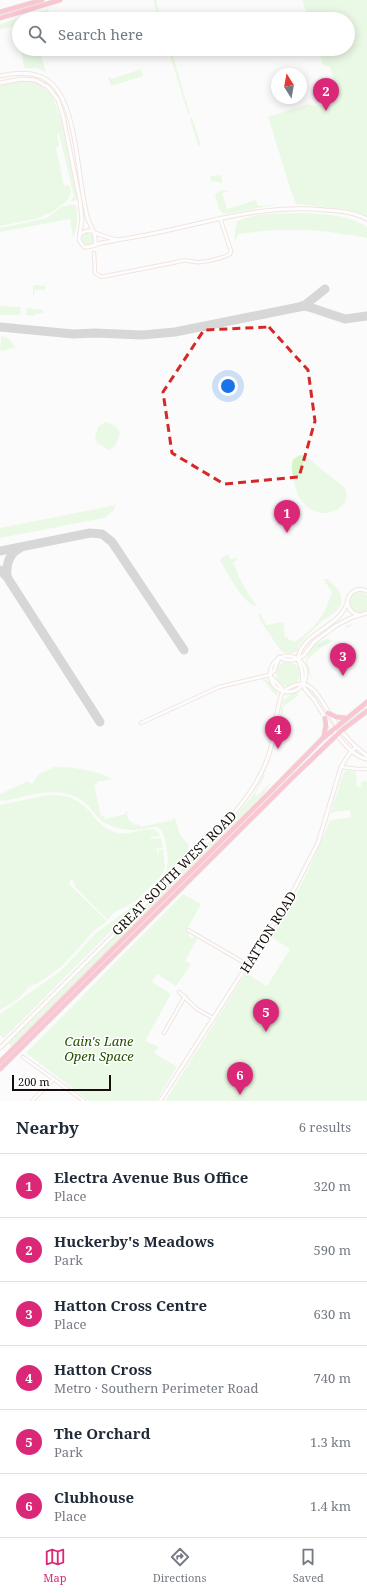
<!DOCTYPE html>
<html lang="en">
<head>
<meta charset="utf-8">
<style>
  body { margin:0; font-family:"Noto Serif",serif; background:#f6f6f7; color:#1f2937 }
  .compass { position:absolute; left:271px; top:68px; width:36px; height:36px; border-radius:50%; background:#fff; box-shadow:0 2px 10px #0003; rotate:349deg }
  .scale { position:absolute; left:12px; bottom:10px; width:99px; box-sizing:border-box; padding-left:4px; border:2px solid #160e0a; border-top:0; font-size:11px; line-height:14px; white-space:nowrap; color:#160e0a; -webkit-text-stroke:3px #fff; paint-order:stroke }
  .you { position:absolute; left:228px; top:386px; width:14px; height:14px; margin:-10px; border:3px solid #fff; border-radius:50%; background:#1a73e8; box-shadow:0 0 0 6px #1a73e833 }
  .badge { display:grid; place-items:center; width:26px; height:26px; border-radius:50%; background:#db2777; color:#fff; font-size:13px; font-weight:700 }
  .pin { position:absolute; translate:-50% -33px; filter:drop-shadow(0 1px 2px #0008) }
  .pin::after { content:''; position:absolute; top:21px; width:14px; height:12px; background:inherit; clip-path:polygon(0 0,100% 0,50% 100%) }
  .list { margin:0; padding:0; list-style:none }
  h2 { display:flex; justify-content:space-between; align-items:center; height:52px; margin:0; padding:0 16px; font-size:17px }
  h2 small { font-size:13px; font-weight:400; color:#747a83 }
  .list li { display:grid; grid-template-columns:26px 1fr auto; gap:12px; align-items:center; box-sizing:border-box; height:64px; padding:0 16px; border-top:1px solid #e0e1e3 }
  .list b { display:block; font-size:15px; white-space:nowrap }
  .list p { margin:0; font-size:13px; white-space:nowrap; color:#747a83 }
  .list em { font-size:13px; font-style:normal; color:#747a83 }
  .icon { flex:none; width:22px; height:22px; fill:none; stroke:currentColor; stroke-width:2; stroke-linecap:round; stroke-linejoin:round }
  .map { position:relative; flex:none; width:367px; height:1101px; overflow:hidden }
  .search { position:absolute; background:#fff; box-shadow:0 2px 10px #0003; left:12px; right:12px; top:12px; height:44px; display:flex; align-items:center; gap:10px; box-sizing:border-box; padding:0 14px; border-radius:22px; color:#747a83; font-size:15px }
  .sheet { height:436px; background:#fff }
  nav { display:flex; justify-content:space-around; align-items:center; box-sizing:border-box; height:56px; border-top:1px solid #e0e1e3; background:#fff; font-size:11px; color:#747a83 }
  nav a { display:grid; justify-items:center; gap:2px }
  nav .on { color:#db2777 }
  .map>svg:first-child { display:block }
</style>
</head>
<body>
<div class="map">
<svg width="367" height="1101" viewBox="0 0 367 1101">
  <rect width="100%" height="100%" fill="#fbfbfb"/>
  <g fill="#d6f6ca">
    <polygon points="153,0 156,0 159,12 167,16 167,19 159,19"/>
    <path d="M302 0H367V217L344 209 296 204 291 191 268 117 308 104C318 109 332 102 340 99L330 67 323 65 318 49H348V19H309Z"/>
    <polygon points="48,9 52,19 19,19 19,37 17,26 0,29 0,24"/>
    <polygon points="21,49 41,49 39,50 46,72 37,68 24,68"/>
    <polygon points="168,49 171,49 190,114 188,114"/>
    <polygon points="141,69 143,76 111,86 108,77 110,77 111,79"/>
    <polygon points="21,81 31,81 39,84 52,95 61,119 78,199 71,202 71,200 74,197 59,134 57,134 59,146 56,148 64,186 69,185 71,192 67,201 51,213 45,214 40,218 0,226 0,85"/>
    <polygon points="192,117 201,145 200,146 198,145 190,119"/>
    <polygon points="221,175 223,183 211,181 210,179 211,176"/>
    <polygon points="224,190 229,191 222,193 227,209 256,200 258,206 279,204 227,214 222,213 219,209 215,195 220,191"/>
    <path d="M70 205H76C78 217 78 226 73 238L70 219 0 232V228L47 218 61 207Z"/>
    <path d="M302 213C327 215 344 213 367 227V238C359 236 351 235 343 234 305 228 276 229 238 234L234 244 235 231 237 221C256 212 282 214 302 213Z"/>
    <circle cx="88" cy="239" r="6"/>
    <polygon points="33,285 45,286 45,290 35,290 34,296 33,296"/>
    <polygon points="0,306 21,307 20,315 0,315"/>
    <polygon points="27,308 43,310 43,313 41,313 40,314 35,314 35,316 26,315"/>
    <path d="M1 336C9 337 12 341 15 348L0 351Z"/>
    <path d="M105 422C112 423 118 427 120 433L115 446 109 450 97 443 95 438 98 427Z"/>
    <path d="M301 455 305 456 344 487C348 493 348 499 343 505 329 519 309 514 299 497 295 490 295 483 293 476 292 471 291 465 293 460 295 457 298 456 301 455Z"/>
    <polygon points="116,505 113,511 104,518 0,538 0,528"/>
    <path d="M229 555 230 559 237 558V560L233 562C239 579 247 593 258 607 242 604 229 574 220 561L222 557Z"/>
    <path d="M323 579H328C331 583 338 588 340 593 347 610 329 615 319 624 312 631 304 638 298 647L299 649C294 655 289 654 282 652L261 622 258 614 260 613 266 625 283 622 285 637H288L289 640 296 641C318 625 323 618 332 592Z"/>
    <path d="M362 592 367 595V610C361 615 355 613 350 607V601L355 593Z"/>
    <path d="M326 639 332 640 333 641 319 649 307 660 312 679C301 662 307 645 326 639Z"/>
    <circle cx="288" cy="674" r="12"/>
    <path d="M262 679C269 679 277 688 278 695H276Z"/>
    <polygon points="298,692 298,696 284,706 280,732 278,730 282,705 284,706 282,702 288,696"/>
    <path d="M54 767C76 767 94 770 113 779L112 781 111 779 97 782V784L94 785 101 816H104L105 819 125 814V812L129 811 127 813 128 820H130L131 822 135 825 139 824 140 827 173 820 172 818H175L180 835 189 845 187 853 165 876C169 865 168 857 166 846 161 816 153 830 133 830 125 830 116 828 109 825 99 822 94 811 87 805 64 783 32 795 5 801L0 800V794L28 781 32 784 39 774Z"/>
    <path d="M347 770 356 772 357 787 361 786V782L367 781V1101H165L246 973 267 986 290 949 271 937C295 900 314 861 330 820L351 817 350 810 333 812 330 815 343 774Z"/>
    <polygon points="264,774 265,776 255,794 257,796 271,782 266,791 12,1048 8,1043 234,818 253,795"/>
    <path d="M48 795C63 794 77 798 87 809 96 817 100 827 112 831 117 833 122 834 127 833 137 833 156 823 160 836L151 837V839L161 838 163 848H158L156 845 157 849 153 850H157L158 854 159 853 158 850 163 849 165 867 161 876 138 899 124 908 120 909 112 914 108 920 75 887 73 880H71L69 884 107 921 95 930 61 967 37 984C29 984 27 990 22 995 17 1001 7 1006 0 1010V805Z"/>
    <polygon points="183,894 201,904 187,929 189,936 192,938 194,936 197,939 185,961 191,964 176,986 157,974 152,982 171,994 145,1041 159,1047 154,1053 177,1067 156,1101 89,1101 26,1053"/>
    <polygon points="137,903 139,903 4,1038 0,1035 0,1014 62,970 96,933"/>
  </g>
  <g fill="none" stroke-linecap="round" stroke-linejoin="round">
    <g stroke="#a8d9f8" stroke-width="1">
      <polyline points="346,627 351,625"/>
      <polyline points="317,646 319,646 328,641"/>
    </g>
    <g stroke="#aeabaa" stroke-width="9">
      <polyline points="301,306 305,305 325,289"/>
      <polyline points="0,327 73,334 95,333 142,335 175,332 304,306 312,308 345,319 367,316"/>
      <polyline points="0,551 90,533 102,534 112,542 184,650"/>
      <polyline points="0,570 7,577 100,722"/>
      <path d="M7 577C6 565 8 554 20 548"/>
    </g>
    <defs>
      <g id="minor">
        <path d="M94 253 95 273 101 277 177 262C185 259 188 261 196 262 203 263 224 258 230 254L231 251 220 218"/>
        <polyline points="141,723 219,687 269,675"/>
        <polyline points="341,767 357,769 367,769"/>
        <polyline points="188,930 248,965"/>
        <polyline points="179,992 197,1009 213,1018"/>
        <polyline points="164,1033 185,996"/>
        <polyline points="23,1057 84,1101"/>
        <polyline points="32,1101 54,1079"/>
      </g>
      <g id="tertiary">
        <path d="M0 76C52 64 65 92 74 137 79 163 81 190 87 216 90 227 97 233 95 245"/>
        <path d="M0 83 21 79 35 80 48 87 58 100 63 116 80 201 82 219 79 240 84 247C91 248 95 244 101 243 107 242 111 242 116 240 186 231 253 202 326 210 340 211 354 212 367 219"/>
        <polyline points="95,233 116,240"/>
        <polyline points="80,234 86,231 93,231"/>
        <path d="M347 603C340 626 307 631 299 654 296 661 301 664 302 671 303 677 301 683 305 689 308 693 312 697 315 701 325 717 346 756 367 759"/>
        <path d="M359 615C339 610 348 583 367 591"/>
        <circle cx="288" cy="674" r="18"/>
        <polyline points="279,657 285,660 292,660 298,659 304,655 314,642 337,625 353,617 367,613"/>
        <polyline points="269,675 274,671 279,658"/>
        <polyline points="270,676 280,686 283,691"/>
        <path d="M283 691C288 688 297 683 303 684 317 685 329 716 338 726"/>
        <polyline points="341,731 354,745 367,756"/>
        <path d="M0 1048 220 829C243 804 265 776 272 743 276 725 276 708 283 691"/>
        <polyline points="160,1101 286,905 318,843 341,767 349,754 356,747"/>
      </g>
      <g id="trunk">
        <polyline points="0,12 42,0"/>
        <polyline points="0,18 60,0"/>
        <polyline points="328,713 336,717 346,718"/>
        <polyline points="324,736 326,725 325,718"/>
        <polyline points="0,1062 268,794 322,739 367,702"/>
        <polyline points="0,1069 292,778 341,731 367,711"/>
      </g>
    </defs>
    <use href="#minor" stroke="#e2c9be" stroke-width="4.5"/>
    <use href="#tertiary" stroke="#e2c9be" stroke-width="5"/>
    <use href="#trunk" stroke="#dad8d8" stroke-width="6"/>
    <use href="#minor" stroke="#fff" stroke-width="2.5"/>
    <use href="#tertiary" stroke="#fff" stroke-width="3"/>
    <use href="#trunk" stroke="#f788a0" stroke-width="4.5"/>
  </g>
  <path d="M0 0H367V1101H0ZM269 327 308 370 315 421 299 477 224 484 172 453 163 392 204 330Z" fill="#fbfbfb" fill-opacity=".55" fill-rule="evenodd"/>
  <path fill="none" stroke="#d62828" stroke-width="3" stroke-dasharray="8 5" stroke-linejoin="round" d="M269 327 308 370 315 421 299 477 224 484 172 453 163 392 204 330Z"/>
  <g text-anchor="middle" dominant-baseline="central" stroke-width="3" stroke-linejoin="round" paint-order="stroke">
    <g font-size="13" fill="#160e0a" stroke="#fff">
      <text transform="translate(174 873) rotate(-45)">GREAT SOUTH WEST ROAD</text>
      <text transform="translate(268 932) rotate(-58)">HATTON ROAD</text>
    </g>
    <g font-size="13" font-style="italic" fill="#235104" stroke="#fff">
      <text x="99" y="1041">Cain's Lane<tspan x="99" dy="15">Open Space</tspan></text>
    </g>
  </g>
</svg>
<svg class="compass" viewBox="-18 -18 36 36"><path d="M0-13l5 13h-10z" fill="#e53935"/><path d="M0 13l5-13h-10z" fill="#747a83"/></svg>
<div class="scale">200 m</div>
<div class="you"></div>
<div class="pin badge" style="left:287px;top:533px">1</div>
<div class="pin badge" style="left:326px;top:111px">2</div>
<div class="pin badge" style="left:343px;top:676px">3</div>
<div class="pin badge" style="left:278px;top:749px">4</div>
<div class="pin badge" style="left:266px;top:1032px">5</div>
<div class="pin badge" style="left:240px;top:1095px">6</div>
<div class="search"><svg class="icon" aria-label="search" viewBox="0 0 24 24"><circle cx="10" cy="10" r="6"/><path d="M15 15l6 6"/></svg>Search here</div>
</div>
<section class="sheet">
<h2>Nearby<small>6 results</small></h2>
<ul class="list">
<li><span class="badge">1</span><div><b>Electra Avenue Bus Office</b><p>Place</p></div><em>320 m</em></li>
<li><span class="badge">2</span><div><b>Huckerby's Meadows</b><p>Park</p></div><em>590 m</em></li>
<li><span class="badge">3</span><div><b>Hatton Cross Centre</b><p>Place</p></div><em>630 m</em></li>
<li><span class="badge">4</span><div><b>Hatton Cross</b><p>Metro · Southern Perimeter Road</p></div><em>740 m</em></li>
<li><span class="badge">5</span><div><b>The Orchard</b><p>Park</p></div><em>1.3 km</em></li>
<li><span class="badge">6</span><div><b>Clubhouse</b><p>Place</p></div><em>1.4 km</em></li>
</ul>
</section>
<nav>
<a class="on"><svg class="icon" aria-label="map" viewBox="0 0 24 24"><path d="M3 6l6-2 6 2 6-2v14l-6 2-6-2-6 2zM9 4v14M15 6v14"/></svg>Map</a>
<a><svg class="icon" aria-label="directions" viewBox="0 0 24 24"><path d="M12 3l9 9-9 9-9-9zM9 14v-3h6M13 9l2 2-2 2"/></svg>Directions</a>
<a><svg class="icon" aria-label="saved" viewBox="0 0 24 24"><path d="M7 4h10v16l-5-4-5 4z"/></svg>Saved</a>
</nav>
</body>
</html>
